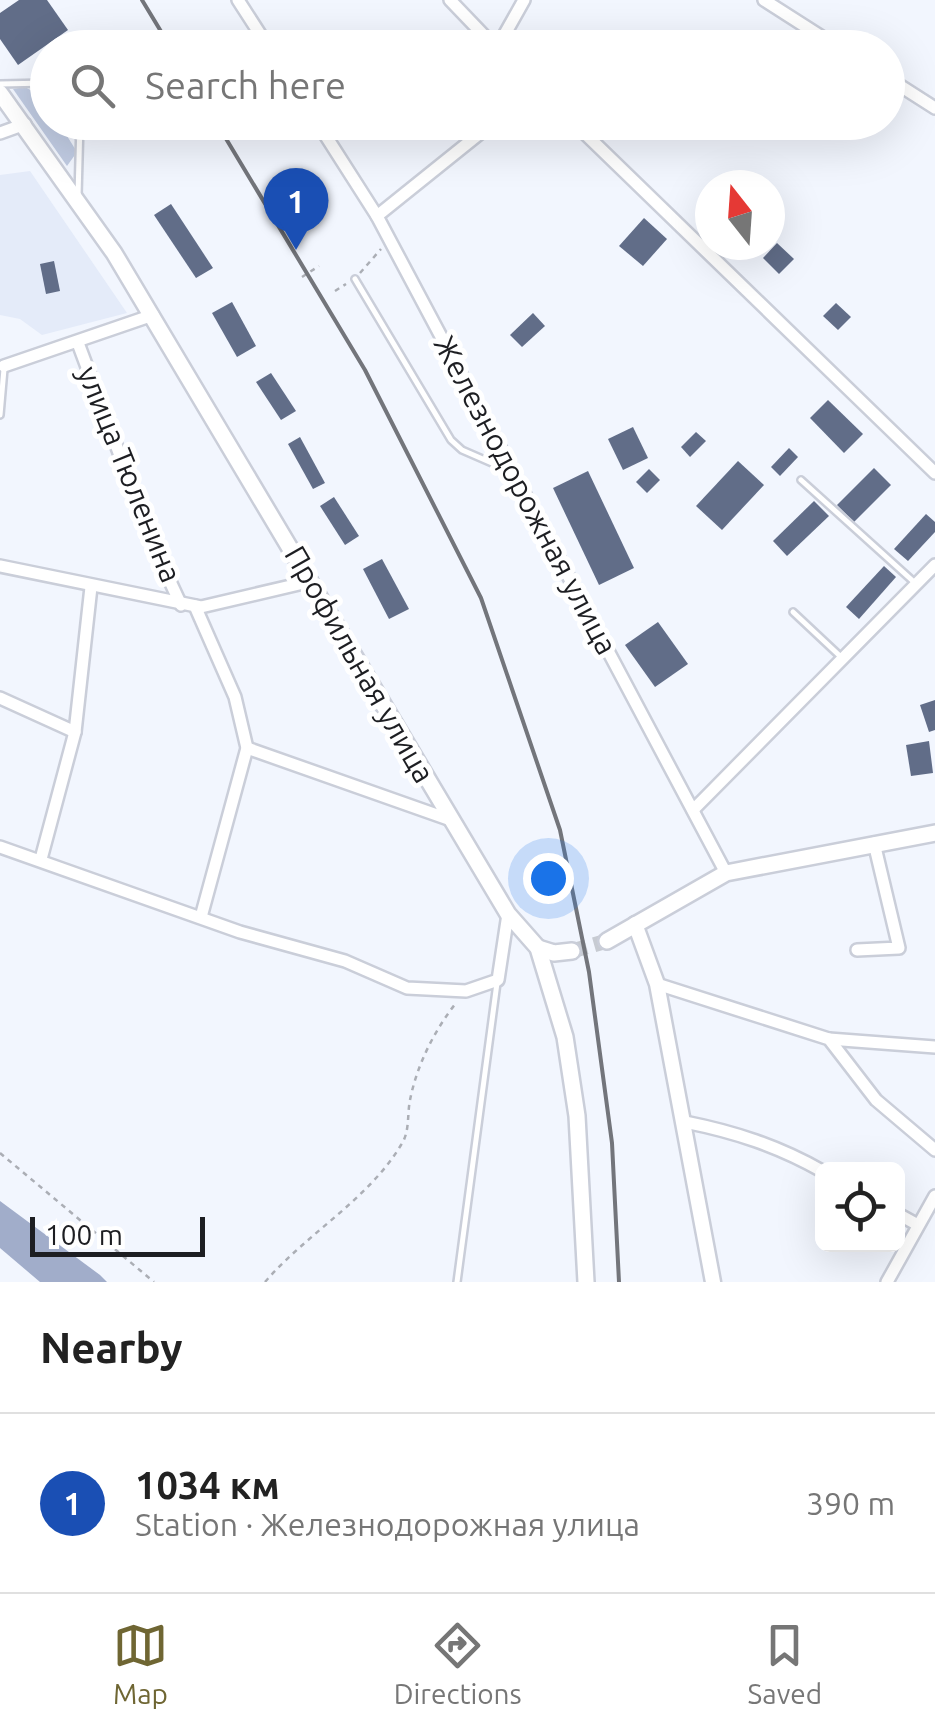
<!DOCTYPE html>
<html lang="en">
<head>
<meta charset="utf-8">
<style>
  body { margin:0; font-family:Ubuntu,sans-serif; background:#f6f6f6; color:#222 }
  .controls { position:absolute; right:30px; bottom:30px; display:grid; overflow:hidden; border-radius:15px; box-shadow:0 10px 40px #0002 }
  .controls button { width:90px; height:90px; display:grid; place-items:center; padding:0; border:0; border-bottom:2px solid #e0e0e0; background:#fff; color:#222; font:50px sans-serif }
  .compass { position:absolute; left:695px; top:170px; width:90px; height:90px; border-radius:50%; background:#fff; box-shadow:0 10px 40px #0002; rotate:343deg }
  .scale { position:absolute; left:30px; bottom:25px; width:175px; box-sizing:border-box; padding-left:10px; border:5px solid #1d1e22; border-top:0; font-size:28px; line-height:35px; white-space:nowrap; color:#1d1e22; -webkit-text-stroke:8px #fff; paint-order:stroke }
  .you { position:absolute; left:548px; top:878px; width:35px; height:35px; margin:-25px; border:8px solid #fff; border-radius:50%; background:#1a73e8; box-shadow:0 0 0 15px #1a73e833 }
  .badge { display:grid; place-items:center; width:65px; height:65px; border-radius:50%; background:#6f6633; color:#fff; font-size:32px; font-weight:700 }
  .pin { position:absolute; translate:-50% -82px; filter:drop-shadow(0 2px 5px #0008) }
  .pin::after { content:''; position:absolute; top:52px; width:35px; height:30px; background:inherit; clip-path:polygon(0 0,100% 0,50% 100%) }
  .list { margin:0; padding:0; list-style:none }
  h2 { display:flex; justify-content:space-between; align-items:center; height:130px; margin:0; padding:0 40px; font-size:42px }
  h2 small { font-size:32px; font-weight:400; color:#767676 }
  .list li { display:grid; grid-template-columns:65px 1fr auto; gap:30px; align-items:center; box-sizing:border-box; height:180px; padding:0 40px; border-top:2px solid #e0e0e0 }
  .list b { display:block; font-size:38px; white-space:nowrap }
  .list p { margin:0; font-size:32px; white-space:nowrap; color:#767676 }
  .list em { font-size:32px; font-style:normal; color:#767676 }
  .icon { flex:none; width:55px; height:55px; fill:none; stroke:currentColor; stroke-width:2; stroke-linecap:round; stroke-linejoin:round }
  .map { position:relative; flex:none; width:935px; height:1282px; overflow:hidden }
  .search { position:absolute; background:#fff; box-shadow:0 10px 40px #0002; left:30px; right:30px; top:30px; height:110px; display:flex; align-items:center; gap:25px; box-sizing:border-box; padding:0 35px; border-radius:55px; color:#767676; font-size:38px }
  .sheet { height:310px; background:#fff }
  nav { display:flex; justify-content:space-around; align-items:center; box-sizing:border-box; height:140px; border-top:2px solid #e0e0e0; background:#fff; font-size:28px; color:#767676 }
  nav a { display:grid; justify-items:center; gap:5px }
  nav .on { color:#6f6633 }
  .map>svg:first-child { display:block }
</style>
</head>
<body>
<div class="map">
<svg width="935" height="1282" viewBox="0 0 935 1282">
  <rect width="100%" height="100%" fill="#f2f6fe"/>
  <polygon fill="#e4ebf9" points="30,171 127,313 42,335 20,319 0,315 0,175"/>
  <path fill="#c0cbe2" d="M25 87C43 96 47 103 48 122L59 123 77 152 67 166 13 89Z"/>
  <polygon fill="#a1adca" points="0,1201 100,1275 107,1282 40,1282 0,1248"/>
  <g fill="#616d88">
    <polygon points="19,0 47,0 68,30 18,65 0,39 0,13"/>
    <polygon points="171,204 213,268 196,278 154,215"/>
    <polygon points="644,218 667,239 643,266 619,246"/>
    <polygon points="777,243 794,259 779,274 763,258"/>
    <polygon points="54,261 60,291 46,294 40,264"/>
    <polygon points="232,302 256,346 237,357 212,313"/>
    <polygon points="836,303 851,317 838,330 823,316"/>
    <polygon points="533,313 545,326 522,347 510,335"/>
    <polygon points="271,373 296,411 281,420 256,382"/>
    <polygon points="828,400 863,434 844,453 810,418"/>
    <polygon points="633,427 648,458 623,470 608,439"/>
    <polygon points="696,432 706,441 690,457 681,447"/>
    <polygon points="300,437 325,483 313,489 288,444"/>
    <polygon points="789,448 798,457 780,476 771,467"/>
    <polygon points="738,461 764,485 722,530 696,506"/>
    <polygon points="874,468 891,485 854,522 837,505"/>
    <polygon points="649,469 660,480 647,493 636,482"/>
    <polygon points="588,471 634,568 599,585 553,488"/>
    <polygon points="334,497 359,536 345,545 320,506"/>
    <polygon points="814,501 829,516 787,556 773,541"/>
    <polygon points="926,514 935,522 935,532 908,561 894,549"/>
    <polygon points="382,559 409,609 389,619 363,569"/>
    <polygon points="884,566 896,577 859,619 846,607"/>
    <polygon points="658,622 688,664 655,687 625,645"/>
    <polygon points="935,700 935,730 929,732 920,705"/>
    <polygon points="929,741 933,773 911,776 906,745"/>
  </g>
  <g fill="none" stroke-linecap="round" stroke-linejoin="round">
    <polyline stroke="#c7cbd2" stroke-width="15" stroke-dasharray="15 8" stroke-linecap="butt" points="572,951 607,941"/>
    <defs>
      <g id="service">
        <polyline points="0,84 48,83"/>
        <polyline points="78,196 80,122"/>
        <polyline points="355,279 451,440 462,450 508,470"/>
        <polyline points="0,415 4,369"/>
        <polyline points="801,480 914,582"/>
        <polyline points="793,612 841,657"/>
        <polyline points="457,1282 497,983"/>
      </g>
      <g id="minor">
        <polyline points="238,0 269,48"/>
        <polyline points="450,0 496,48"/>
        <polyline points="764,0 839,48"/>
        <polyline points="497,48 524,0"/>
        <polyline points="888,78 935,108"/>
        <polyline points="317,122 377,216 726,873"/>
        <polyline points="573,122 935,473"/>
        <polyline points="0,133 25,124"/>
        <polyline points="377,216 494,122"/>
        <polyline points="78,343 155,549 181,605"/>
        <polyline points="4,366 153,315"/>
        <polyline points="0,566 201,607 312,581"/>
        <polyline points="195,606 235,697 247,748 201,917"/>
        <polyline points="0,698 75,732"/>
        <polyline points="247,748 451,820"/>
        <polyline points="693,810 935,565"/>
        <polyline points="0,847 240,932 345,961 407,988 466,991 498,980 508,914"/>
        <polyline points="41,859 75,732 91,587"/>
        <polyline points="857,950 899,948 874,843"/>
        <polyline points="657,984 829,1039 876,1100 935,1150"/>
        <polyline points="829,1039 935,1047"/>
        <path d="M685 1122C735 1132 778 1146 822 1171"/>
        <polyline points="898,1214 918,1225"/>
        <polyline points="887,1282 935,1196"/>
      </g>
      <polyline id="tertiary" points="635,924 657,984 713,1282"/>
      <g id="secondary">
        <polyline points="0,93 114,253 508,914 538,948 565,1037 577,1116 586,1282"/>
        <polyline points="607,941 726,873 935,833"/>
        <polyline points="538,948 554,953 572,951"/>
      </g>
    </defs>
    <use href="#service" stroke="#caced9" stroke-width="10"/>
    <use href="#minor" stroke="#caced9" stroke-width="16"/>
    <use href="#tertiary" stroke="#caced9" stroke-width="19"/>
    <use href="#secondary" stroke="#caced9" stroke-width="20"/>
    <g stroke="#abaeb5" stroke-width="2.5" stroke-dasharray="5 5" stroke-linecap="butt">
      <polyline points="360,273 381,249"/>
      <polyline points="302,277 319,266"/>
      <polyline points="335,291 346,284"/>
      <polyline points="0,1153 154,1282"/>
      <path d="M265 1282C306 1234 368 1200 401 1145 410 1132 407 1115 410 1100 417 1065 434 1031 456 1003"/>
    </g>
    <use href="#service" stroke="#fff" stroke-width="5"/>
    <use href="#minor" stroke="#fff" stroke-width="11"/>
    <use href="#tertiary" stroke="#fff" stroke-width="14"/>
    <use href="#secondary" stroke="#fff" stroke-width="15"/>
    <g stroke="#73757b" stroke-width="4">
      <polyline points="142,0 171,48"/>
      <polyline points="216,122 365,370 481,598 560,830 589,972 612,1143 619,1282"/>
    </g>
  </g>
  <g text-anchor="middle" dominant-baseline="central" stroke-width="10" stroke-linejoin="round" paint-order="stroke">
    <g font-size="30" fill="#1d1e22" stroke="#fff">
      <text transform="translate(130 474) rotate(68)">улица Тюленина</text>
      <text transform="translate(526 495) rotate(62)">Железнодорожная улица</text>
      <text transform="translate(360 664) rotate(60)">Профильная улица</text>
    </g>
  </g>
</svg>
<div class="controls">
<button><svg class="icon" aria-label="locate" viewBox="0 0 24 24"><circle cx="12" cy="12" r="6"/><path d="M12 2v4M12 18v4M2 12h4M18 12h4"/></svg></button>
</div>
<svg class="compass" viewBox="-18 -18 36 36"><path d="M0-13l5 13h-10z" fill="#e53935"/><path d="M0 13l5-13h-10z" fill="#767676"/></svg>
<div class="scale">100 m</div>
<div class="you"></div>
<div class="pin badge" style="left:296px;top:250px;background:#1a4fb4">1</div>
<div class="search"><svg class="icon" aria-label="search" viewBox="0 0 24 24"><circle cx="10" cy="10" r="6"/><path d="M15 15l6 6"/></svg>Search here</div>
</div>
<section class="sheet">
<h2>Nearby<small></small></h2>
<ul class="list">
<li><span class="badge" style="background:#1a4fb4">1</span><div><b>1034 км</b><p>Station · Железнодорожная улица</p></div><em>390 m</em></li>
</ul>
</section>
<nav>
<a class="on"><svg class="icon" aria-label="map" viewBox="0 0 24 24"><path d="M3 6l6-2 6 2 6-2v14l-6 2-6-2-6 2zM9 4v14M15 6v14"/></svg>Map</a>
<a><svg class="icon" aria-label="directions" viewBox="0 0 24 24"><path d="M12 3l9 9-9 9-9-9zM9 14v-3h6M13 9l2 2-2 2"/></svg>Directions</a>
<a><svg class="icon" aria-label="saved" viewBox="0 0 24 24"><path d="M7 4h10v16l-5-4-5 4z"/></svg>Saved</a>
</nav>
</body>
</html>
